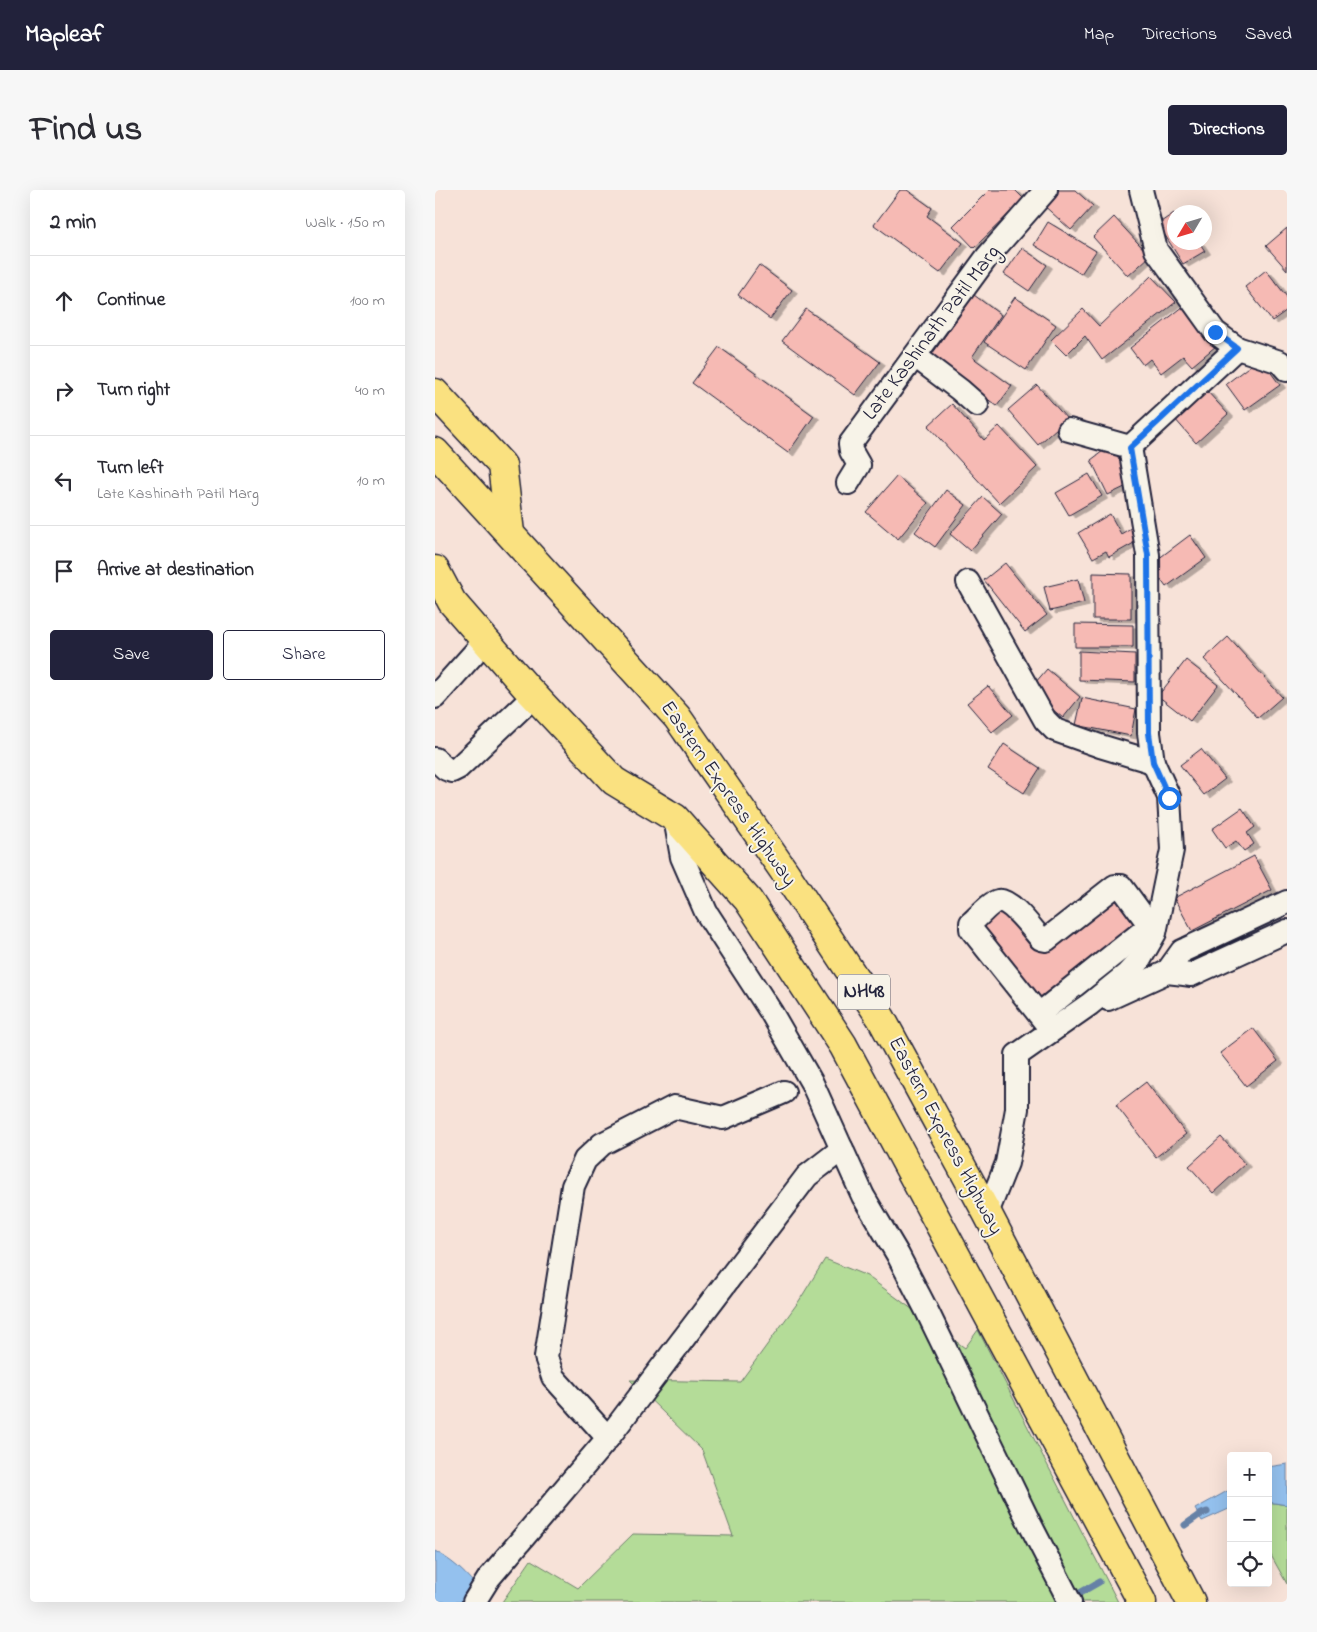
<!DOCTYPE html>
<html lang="en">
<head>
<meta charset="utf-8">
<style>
  body { margin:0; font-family:"Indie Flower",sans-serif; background:#f7f7f7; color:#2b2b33 }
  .controls { position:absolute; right:15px; bottom:15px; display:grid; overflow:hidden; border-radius:5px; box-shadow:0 5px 20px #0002 }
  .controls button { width:45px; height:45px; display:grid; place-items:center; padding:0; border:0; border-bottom:1px solid #e1e1e2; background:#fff; color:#2b2b33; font:25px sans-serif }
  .compass { position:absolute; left:732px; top:15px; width:45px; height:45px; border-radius:50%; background:#fff; box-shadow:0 5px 20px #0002; rotate:232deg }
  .stop { position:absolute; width:15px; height:15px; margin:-11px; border:4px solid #1a73e8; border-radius:50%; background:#fff }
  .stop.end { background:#1a73e8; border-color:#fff; box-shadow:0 1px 5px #0008 }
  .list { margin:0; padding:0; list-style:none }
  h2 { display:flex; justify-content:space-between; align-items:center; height:65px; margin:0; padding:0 20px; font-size:21px }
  h2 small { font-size:16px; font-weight:400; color:#7c7c81 }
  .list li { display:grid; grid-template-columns:32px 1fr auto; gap:15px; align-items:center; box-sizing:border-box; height:90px; padding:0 20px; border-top:1px solid #e1e1e2 }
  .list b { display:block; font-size:19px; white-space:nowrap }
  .list p { margin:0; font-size:16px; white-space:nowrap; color:#7c7c81 }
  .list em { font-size:16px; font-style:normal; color:#7c7c81 }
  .actions { display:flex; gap:10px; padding:15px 20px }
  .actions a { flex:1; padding:11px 0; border:1px solid #22223b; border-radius:5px; text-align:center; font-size:18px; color:#22223b }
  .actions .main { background:#22223b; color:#fff }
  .icon { flex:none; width:28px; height:28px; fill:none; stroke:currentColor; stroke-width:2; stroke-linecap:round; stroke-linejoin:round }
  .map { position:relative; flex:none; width:852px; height:1412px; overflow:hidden; border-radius:5px }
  header { display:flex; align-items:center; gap:30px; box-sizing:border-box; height:70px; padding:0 25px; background:#22223b; color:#fff }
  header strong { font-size:24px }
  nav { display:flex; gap:28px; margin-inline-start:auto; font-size:18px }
  .intro { display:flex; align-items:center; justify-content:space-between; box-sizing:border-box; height:120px; padding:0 30px }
  h1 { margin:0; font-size:35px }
  .button { padding:12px 22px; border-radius:5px; background:#22223b; color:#fff; font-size:18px; font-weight:700 }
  main { display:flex; gap:30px; padding:0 30px }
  aside { flex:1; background:#fff; border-radius:5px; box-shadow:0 5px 20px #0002 }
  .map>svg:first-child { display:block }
</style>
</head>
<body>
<header>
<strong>Mapleaf</strong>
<nav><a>Map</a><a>Directions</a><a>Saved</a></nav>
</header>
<div class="intro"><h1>Find us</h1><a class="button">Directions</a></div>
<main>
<aside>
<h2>2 min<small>Walk · 150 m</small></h2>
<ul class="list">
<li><svg class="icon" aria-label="ahead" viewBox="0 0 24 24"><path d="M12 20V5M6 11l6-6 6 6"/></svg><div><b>Continue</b></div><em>100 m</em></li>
<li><svg class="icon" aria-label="right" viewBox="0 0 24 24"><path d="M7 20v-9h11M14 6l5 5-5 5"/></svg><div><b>Turn right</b></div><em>40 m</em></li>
<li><svg class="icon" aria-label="left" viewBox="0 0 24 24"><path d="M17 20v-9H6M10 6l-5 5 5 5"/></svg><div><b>Turn left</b><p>Late Kashinath Patil Marg</p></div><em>10 m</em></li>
<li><svg class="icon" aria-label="arrive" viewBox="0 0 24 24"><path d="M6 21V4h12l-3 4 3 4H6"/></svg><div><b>Arrive at destination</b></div></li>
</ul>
<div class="actions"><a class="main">Save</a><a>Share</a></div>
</aside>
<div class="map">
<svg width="852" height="1412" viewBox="0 0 852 1412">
  <defs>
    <filter id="shadow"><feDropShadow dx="5.5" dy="3" stdDeviation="0" flood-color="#0004"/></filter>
  </defs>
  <rect width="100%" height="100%" fill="#f7e2d8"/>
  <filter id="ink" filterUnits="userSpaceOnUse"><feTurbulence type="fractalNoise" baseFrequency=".02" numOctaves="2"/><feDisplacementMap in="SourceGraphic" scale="10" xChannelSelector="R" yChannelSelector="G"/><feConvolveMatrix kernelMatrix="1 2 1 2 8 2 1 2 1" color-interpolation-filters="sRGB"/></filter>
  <g filter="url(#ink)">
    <g fill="#b4dc98" stroke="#6b7f6a">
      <polygon points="390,1069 432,1086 530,1158 543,1140 683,1412 67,1412 96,1370 143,1398 198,1344 298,1346 267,1260 195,1190 305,1192 364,1111"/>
      <polygon points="833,1312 852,1315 852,1394 833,1360"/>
    </g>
    <g fill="#94c1ee" stroke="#6681a6">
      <polygon points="852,1274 852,1315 833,1312 833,1277"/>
      <polygon points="796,1299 796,1318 767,1331 760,1319"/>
      <path d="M0 1361C26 1376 36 1389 54 1412H0Z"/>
    </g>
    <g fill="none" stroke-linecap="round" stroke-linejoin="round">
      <g stroke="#6681a6" stroke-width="7">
        <polyline points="750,1335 764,1325 772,1322"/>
        <polyline points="636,1408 664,1392"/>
      </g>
    </g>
    <g fill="#f6bab4" stroke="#22223b" filter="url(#shadow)">
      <polygon points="465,0 472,0 497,18 492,26 528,53 505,83 439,35"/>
      <polygon points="554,0 580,0 589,9 539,58 518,36"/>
      <polygon points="618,0 640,0 658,16 636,40 606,13"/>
      <polygon points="739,23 739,52 764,52 770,61 748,74 723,34"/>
      <polygon points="679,27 715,66 693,86 658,47"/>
      <polygon points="613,32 661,61 646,84 599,55"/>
      <polygon points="852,38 852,80 831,56"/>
      <polygon points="587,58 612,75 594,101 569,84"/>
      <polygon points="324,75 357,100 335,129 303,105"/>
      <polygon points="831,80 852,107 852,120 837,131 810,97"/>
      <polygon points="716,86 741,112 667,170 650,146 631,165 616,150 648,119 664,136"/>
      <polygon points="539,105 566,125 537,167 577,196 562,216 495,167"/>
      <polygon points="580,107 621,135 591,180 549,152"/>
      <polygon points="749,116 781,156 757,176 748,166 726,183 715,169 708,175 695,158"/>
      <polygon points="371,119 445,172 420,205 347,151"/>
      <polygon points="284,157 379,226 353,263 257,193"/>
      <polygon points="825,168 845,195 810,220 791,194"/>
      <polygon points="602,195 632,229 603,255 573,220"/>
      <polygon points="771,200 793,224 761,253 739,228"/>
      <polygon points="517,214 549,250 564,236 602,277 564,313 493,236"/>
      <polygon points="676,255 698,293 673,305 656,270"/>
      <polygon points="654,284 667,306 634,325 621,303"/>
      <polygon points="462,286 493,313 463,349 431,322"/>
      <polygon points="511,300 531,315 500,357 480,342"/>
      <polygon points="548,307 567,324 535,361 515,344"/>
      <polygon points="675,324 686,344 699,336 706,349 674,367 671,361 658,368 643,343"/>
      <polygon points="755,345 771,368 731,397 715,375"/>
      <polygon points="570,373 612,425 590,442 549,390"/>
      <polygon points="658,383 696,384 696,429 658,429"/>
      <polygon points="643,389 649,413 615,421 609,397"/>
      <polygon points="640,434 698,435 698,457 640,457"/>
      <polygon points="793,447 847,507 823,528 769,469"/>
      <polygon points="644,461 700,464 700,492 644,490"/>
      <polygon points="751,470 783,495 755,531 723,506"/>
      <polygon points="612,479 645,507 628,528 594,500"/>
      <polygon points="553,496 578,525 557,542 532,513"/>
      <polygon points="647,508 701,519 696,546 641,535"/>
      <polygon points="569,554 605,578 589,603 553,579"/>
      <polygon points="766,559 790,589 769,605 745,575"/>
      <polygon points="807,618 820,637 812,643 819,654 809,661 801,651 790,658 777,639"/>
      <polygon points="819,666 837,700 757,741 739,708"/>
      <polygon points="680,700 708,735 606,819 538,736 564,715 610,757"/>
      <polygon points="818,838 843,871 811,896 785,863"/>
      <polygon points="711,892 751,944 721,967 681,915"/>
      <polygon points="786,947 810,974 778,1003 754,976"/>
    </g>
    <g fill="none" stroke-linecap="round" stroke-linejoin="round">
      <defs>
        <g id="minor">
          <polyline points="706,0 721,60 780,142 802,158 845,172 852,180"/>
          <polyline points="480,166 525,200 542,215"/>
          <polyline points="634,240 695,257"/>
          <polyline points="695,257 802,158"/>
          <polyline points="413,293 424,275 416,261 415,254 552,67 611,0"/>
          <polyline points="533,392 610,530 620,540 665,556 718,572"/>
          <polyline points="0,507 51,450"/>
          <polyline points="0,569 11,579 17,581 23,578 100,505"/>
          <polyline points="240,628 247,667 271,722 336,822 377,893 428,1006 463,1065 492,1121 595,1334 635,1412"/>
          <polyline points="852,712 747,761 732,782 756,785 852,741"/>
          <polyline points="673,809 732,782"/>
          <path d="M604 824 712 738 713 733 686 696H680L611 750 606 749C598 740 575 708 563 711 556 712 542 728 536 733V739L610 832 617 840"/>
          <polyline points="552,1023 572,973 582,919 582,865 655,814 692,784 704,771 720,743 737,660 734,607 718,572 714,543 713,365 695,257"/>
          <polyline points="173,1248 372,986 407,959"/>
          <polyline points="39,1412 54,1388 173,1248 118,1187 111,1167 138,996 150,970 167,954 239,917 288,928 349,902"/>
        </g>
        <g id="highway">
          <polyline points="0,203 67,275 75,343"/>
          <polyline points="0,262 242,527 351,684 446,828 552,1023 756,1412"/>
          <polyline points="0,380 17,412 91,497 179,591 240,628 313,710 408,855 707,1412"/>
        </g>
      </defs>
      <use href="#minor" stroke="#22223b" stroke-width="26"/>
      <use href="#highway" stroke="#22223b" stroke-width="31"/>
      <use href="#minor" stroke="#f7f3e8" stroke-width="22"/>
      <use href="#highway" stroke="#fae180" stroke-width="28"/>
    </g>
  </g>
  <g fill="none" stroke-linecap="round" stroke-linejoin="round" filter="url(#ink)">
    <polyline stroke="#1a73e8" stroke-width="6" points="734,608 718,572 714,543 713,365 695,258 802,158 780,142"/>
  </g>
  <g text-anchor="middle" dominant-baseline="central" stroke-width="4" stroke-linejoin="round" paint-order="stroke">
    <rect fill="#f7f3e8" stroke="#62616f" stroke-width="1" x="403" y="784.5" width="52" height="35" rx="4"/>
    <g font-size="20" font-weight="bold" fill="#22223b">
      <text x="429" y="802">NH48</text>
    </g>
    <g font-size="21" fill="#22223b" stroke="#f7f3e8">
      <text transform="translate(497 143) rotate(-53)">Late Kashinath Patil Marg</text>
      <text transform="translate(293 604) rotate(55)">Eastern Express Highway</text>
      <text transform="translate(510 946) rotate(62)">Eastern Express Highway</text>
    </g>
  </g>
</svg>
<div class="controls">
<button>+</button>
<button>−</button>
<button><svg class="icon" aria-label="locate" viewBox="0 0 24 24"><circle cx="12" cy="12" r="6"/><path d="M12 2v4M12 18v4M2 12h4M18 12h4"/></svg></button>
</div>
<svg class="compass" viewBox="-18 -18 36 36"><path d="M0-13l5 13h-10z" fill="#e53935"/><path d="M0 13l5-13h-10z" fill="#7c7c81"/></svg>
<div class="stop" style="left:734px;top:608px"></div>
<div class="stop end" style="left:780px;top:142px"></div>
</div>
</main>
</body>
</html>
